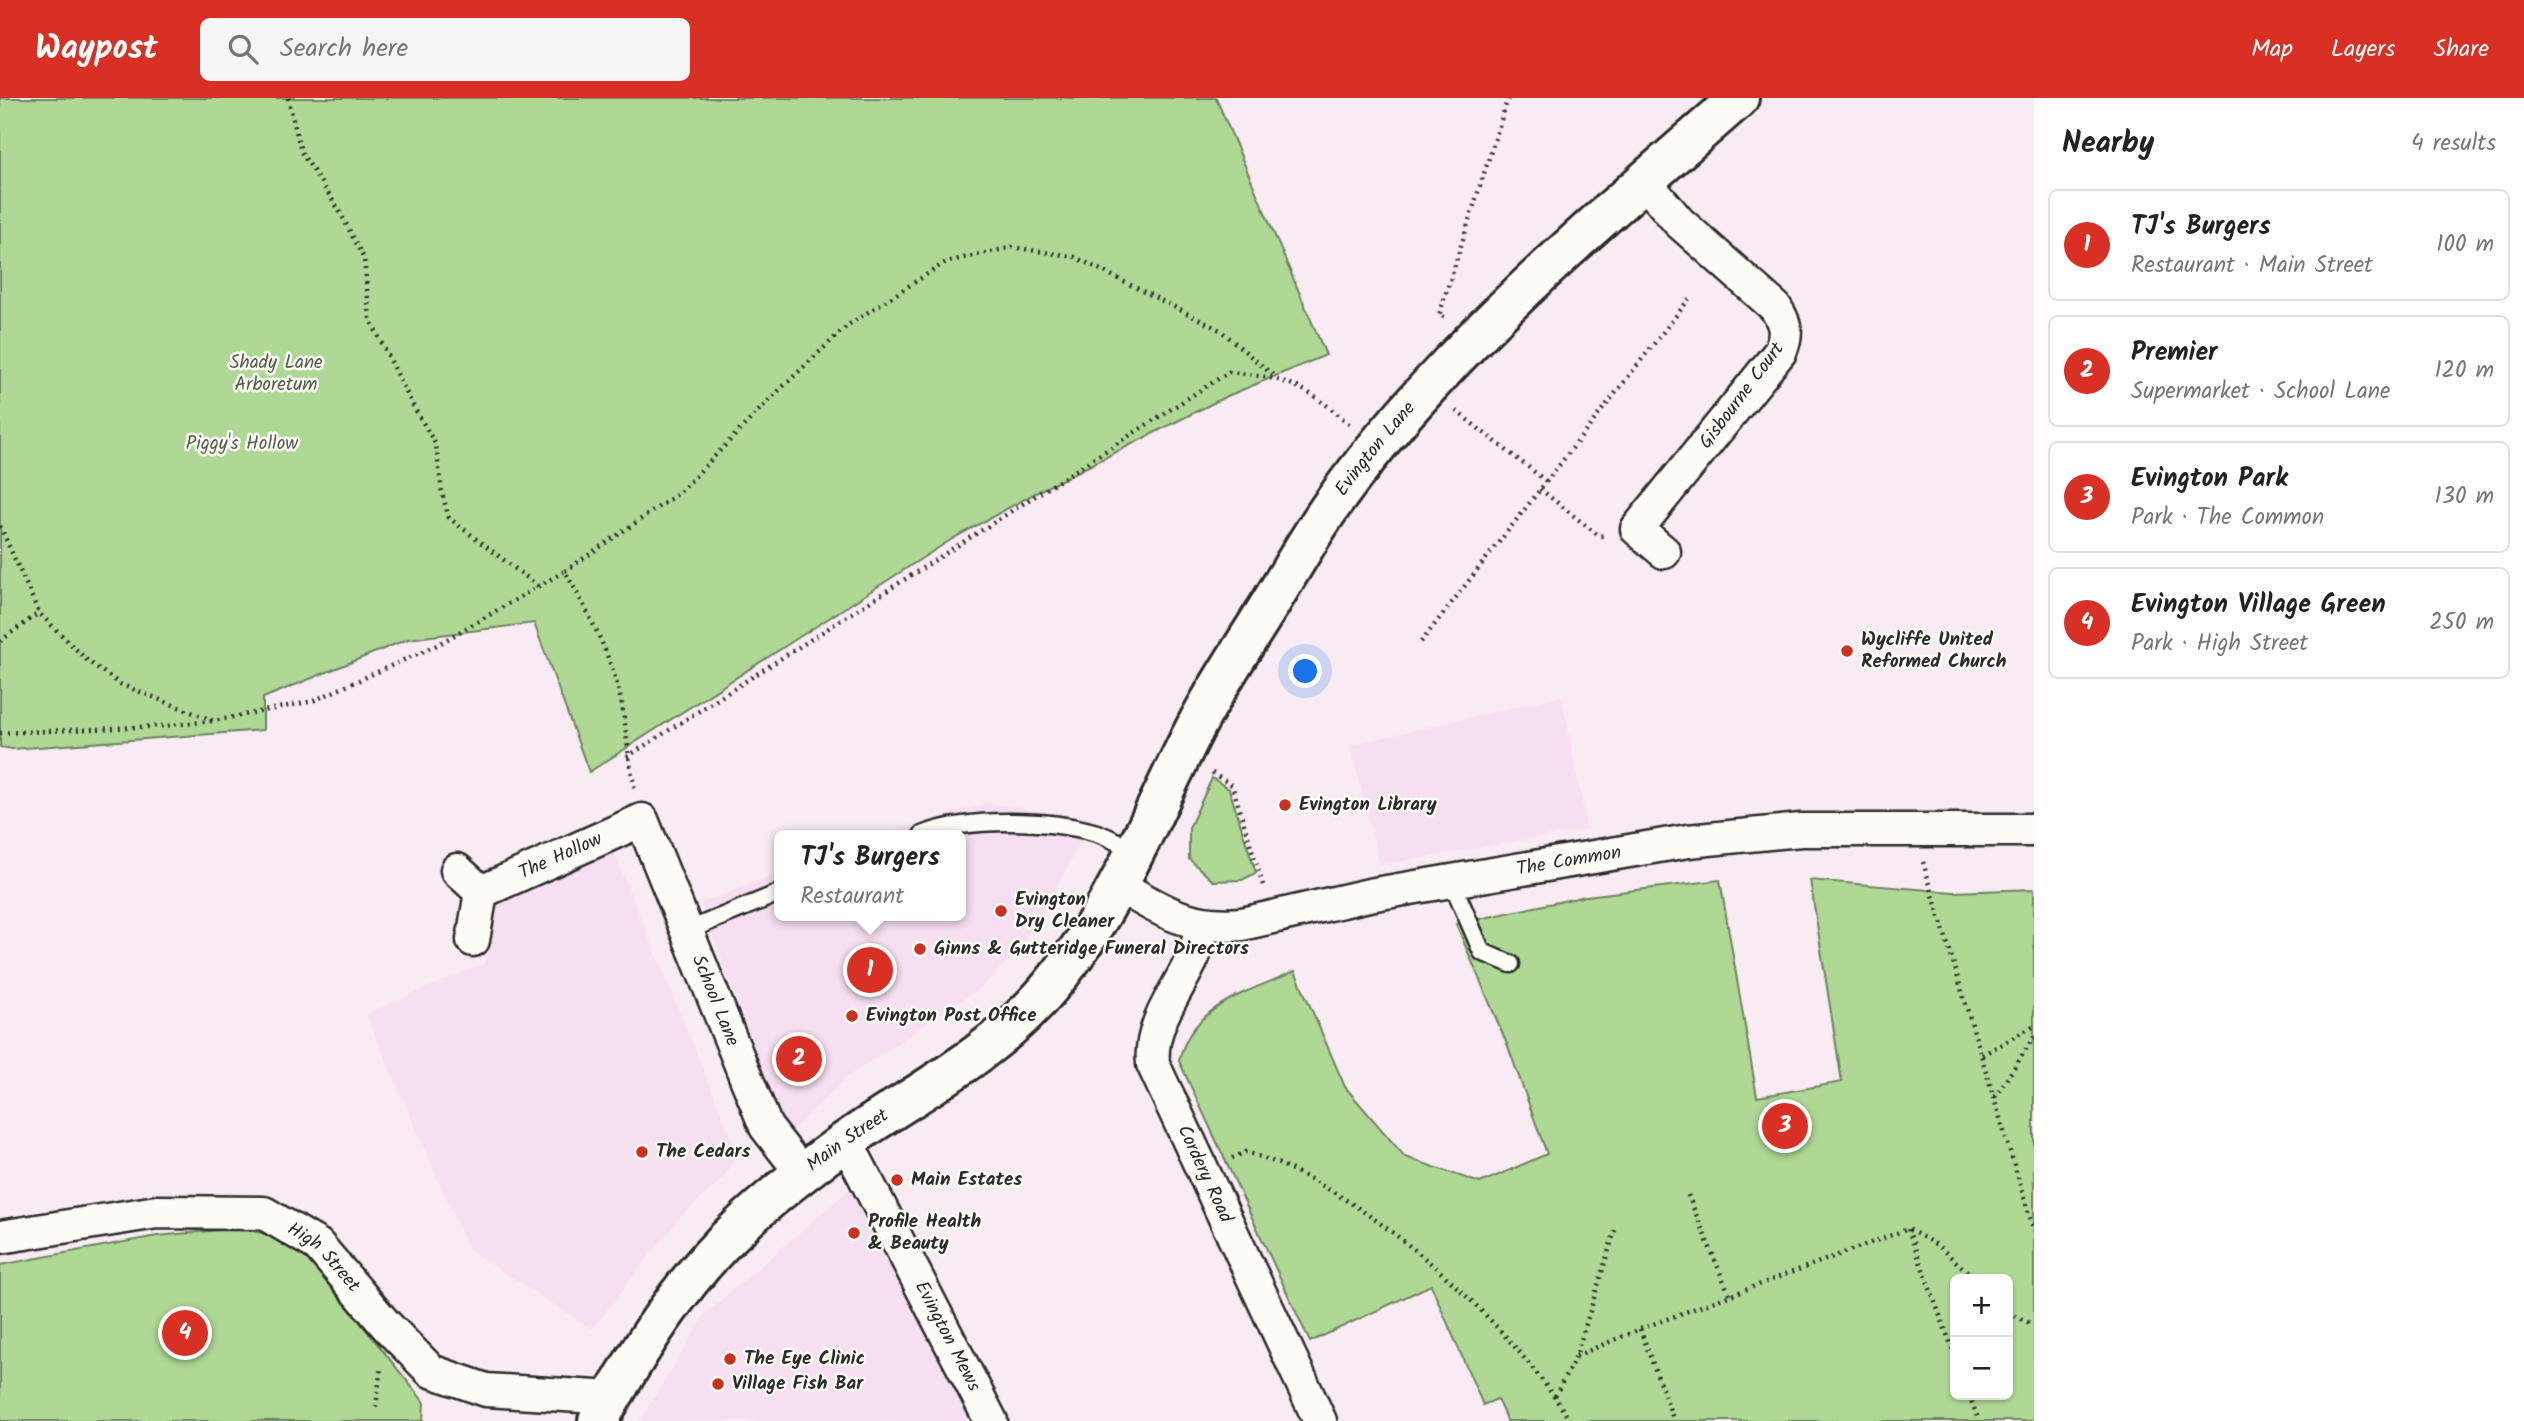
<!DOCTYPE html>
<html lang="en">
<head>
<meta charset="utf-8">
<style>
  body { margin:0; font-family:Kalam,sans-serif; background:#f6f6f6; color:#222 }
  .controls { position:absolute; right:21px; bottom:21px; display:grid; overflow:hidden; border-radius:10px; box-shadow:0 2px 5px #0004 }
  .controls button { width:63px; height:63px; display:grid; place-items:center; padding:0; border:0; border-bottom:2px solid #e0e0e0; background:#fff; color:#222; font:35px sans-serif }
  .you { position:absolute; left:1306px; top:574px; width:24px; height:24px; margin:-18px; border:5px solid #fff; border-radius:50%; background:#1a73e8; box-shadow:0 0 0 10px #1a73e833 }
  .badge { display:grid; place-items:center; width:46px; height:46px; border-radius:50%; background:#d93025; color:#fff; font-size:23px; font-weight:700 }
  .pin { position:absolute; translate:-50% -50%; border:4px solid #fff; box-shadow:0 2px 7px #0006 }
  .popup { position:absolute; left:774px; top:732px; width:192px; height:91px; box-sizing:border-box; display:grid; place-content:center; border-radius:10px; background:#fff; filter:drop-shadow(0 2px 5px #0005); font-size:23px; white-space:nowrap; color:#767676 }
  .popup b { font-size:26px; color:#222 }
  .popup::after { content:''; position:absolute; left:50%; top:100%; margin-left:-14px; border:14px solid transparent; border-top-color:#fff }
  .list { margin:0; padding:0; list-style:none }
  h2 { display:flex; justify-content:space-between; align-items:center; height:91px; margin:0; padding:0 28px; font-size:30px }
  h2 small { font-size:23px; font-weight:400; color:#767676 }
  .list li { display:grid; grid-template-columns:46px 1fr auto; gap:21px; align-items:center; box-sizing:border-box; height:112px; margin:0 14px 14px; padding:0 14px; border:2px solid #e0e0e0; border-radius:10px }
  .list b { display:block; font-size:26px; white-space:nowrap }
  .list p { margin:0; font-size:23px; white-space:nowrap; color:#767676 }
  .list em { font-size:23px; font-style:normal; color:#767676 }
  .icon { flex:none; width:38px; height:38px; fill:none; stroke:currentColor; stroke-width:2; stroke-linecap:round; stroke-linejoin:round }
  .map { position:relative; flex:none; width:2034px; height:1323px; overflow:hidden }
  header { display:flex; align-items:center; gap:42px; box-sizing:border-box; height:98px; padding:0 35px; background:#d93025; color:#fff }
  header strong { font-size:33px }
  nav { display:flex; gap:38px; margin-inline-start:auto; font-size:24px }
  .search { width:490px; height:63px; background:#f6f6f6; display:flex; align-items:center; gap:18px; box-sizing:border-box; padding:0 24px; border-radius:10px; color:#767676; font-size:26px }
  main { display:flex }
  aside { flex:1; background:#fff }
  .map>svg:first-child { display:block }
</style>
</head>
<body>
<header>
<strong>Waypost</strong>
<div class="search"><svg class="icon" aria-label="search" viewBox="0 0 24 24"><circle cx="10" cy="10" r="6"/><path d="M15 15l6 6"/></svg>Search here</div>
<nav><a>Map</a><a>Layers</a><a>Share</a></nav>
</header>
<main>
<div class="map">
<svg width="2034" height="1323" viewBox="0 0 2034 1323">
  <rect width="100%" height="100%" fill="#f9ebf3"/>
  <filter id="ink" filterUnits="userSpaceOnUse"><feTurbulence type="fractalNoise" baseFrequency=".0143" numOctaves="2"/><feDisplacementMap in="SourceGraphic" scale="14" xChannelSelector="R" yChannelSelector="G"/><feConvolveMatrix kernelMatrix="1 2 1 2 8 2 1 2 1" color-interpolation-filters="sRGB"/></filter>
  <g filter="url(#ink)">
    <g fill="#f6dff0">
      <polygon points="1562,598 1587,731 1380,767 1350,647"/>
      <polygon points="986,705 1093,720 1054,795 1018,852 983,888 847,979 787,1037 701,805 779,775 779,818 961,818 961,737 880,737"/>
      <polygon points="610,745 732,1041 735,1053 732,1067 724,1079 681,1118 592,1231 469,1152 366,916 485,865 497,807 511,789"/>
      <polygon points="849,1092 861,1106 969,1323 640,1323 707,1214"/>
    </g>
    <g fill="#afd895" stroke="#6d8260" stroke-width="2" fill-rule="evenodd">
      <polygon points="0,0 1216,0 1326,257 1225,299 1041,392 952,441 589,674 534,525 408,541 263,600 263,632 12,651 0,649"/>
      <polygon points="1212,680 1229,691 1256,775 1242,782 1213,783 1189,761 1189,730"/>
      <path d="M1720 782 1757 999 1842 984 1810 782 1953 794 2034 791V1323H1507L1497 1301 1483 1307 1431 1187 1310 1244 1179 963C1192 906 1247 895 1295 873L1345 989 1405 1059 1480 1085 1547 1056 1507 946 1456 826 1586 798ZM1955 1181H2008V1297H1955Z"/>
      <polygon points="241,1130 277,1139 307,1158 424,1304 423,1323 0,1323 0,1167 157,1138"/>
    </g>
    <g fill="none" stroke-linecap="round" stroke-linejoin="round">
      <defs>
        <g id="service">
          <path d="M922 737C967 719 1050 721 1097 735 1110 739 1124 748 1136 754"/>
          <polyline points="1451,782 1482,854 1511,866"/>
          <polyline points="689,832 779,795"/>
        </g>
        <g id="minor">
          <path d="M1644 83 1679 124 1775 209C1786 226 1788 235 1780 254L1637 431 1664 454"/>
          <polyline points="457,772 481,794"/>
          <path id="s1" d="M1118 787C1162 813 1190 831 1242 826L1369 797 1688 743 1801 732H2034"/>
          <path id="s2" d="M1203 827C1200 838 1197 849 1193 859 1177 895 1149 926 1153 966L1320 1323"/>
          <path id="s3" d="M473 842 481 794 642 722 766 1029 802 1075"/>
          <path id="s4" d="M846 1043 991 1323"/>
          <path id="s5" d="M0 1139 157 1114 264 1115 318 1147 386 1227 431 1273 486 1292 612 1300"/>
        </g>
        <g id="secondary">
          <path id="s6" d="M598 1323C637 1256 681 1182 739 1129 771 1098 807 1071 843 1045 911 997 986 961 1042 898 1111 821 1146 727 1192 636 1213 594 1240 554 1265 514 1287 479 1307 442 1331 408 1441 253 1597 125 1739 0"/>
        </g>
      </defs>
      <use href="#service" stroke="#2b2b2b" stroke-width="21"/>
      <use href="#minor" stroke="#2b2b2b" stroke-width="37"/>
      <use href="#secondary" stroke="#2b2b2b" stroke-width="44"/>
      <g stroke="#2b2b2b" stroke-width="4.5" stroke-dasharray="2 5" stroke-linecap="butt">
        <polyline points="288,0 301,54 339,112 364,161 370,221 412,306 436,347 442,395 449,420 538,488"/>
        <polyline points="1444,219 1439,217 1508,0"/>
        <polyline points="1456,313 1546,383"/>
        <polyline points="1540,391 1599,438 1605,437"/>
        <path d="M0 428 39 515 88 563 120 586 214 623 313 603 437 547 565 473C587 513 610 554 620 598 627 628 627 660 635 690"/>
        <polyline points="565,473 679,395 772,299 848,227 946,164 1012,149 1075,159 1220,232 1274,278"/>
        <polyline points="0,543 39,515"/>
        <polyline points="1421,544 1689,201"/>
        <polyline points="0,635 162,628 213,623"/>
        <path d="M627 659 1229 274C1288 280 1305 287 1350 327"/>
        <polyline points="1212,675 1232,687 1263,787"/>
        <polyline points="1923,764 2034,1133"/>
        <polyline points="1982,957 2034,928"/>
        <polyline points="1995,999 2034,939"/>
        <path d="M1232 1060 1246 1054C1361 1088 1508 1221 1570 1323"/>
        <polyline points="1688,1097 1730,1198"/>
        <polyline points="1908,1131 1955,1258"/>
        <polyline points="2008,1215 2034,1227"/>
        <polyline points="1640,1231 1674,1323"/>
        <polyline points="1576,1258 1640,1231 1908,1131 1937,1147 1976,1181"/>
        <polyline points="1969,1297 1979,1323"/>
        <polyline points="1555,1298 1576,1258 1616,1129"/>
        <polyline points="376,1309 381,1269"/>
      </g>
      <use href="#service" stroke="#fdfcf7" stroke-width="16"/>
      <use href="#minor" stroke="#fdfcf7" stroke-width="32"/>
      <use href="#secondary" stroke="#fdfcf7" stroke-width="38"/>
    </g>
  </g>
  <g fill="#c8321e" stroke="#fdfcf7" stroke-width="2.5">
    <circle cx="1847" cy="553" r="7"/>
    <circle cx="1285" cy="707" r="7"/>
    <circle cx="1001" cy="813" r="7"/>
    <circle cx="920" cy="851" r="7"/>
    <circle cx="852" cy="918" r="7"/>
    <circle cx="642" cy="1054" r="7"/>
    <circle cx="897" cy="1082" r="7"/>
    <circle cx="854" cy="1135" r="7"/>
    <circle cx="730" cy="1261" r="7"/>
    <circle cx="718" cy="1286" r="7"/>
  </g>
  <g text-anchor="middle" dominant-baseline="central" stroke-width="5" stroke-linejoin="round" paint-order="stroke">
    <g font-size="19" fill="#535f4b" stroke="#fdfcf7">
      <text x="276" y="265">Shady Lane<tspan x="276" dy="22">Arboretum</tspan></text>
      <text x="242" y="346">Piggy's Hollow</text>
    </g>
    <g font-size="19" fill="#2b2b2b" stroke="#fdfcf7">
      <text transform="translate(1742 298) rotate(-53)">Gisbourne Court</text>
      <text stroke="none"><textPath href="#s6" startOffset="1265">Evington Lane</textPath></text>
      <text stroke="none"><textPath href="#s3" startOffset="136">The Hollow</textPath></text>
      <text stroke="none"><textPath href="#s1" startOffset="466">The Common</textPath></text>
      <text stroke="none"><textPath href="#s3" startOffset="420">School Lane</textPath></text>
      <text stroke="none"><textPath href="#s6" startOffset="380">Main Street</textPath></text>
      <text stroke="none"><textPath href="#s2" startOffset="271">Cordery Road</textPath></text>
      <text stroke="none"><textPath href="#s5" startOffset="341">High Street</textPath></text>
      <text stroke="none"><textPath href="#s4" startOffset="220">Evington Mews</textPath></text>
    </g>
    <g font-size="19" font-weight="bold" fill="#2b2b2b" stroke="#fdfcf7" text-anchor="start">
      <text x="1861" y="542">Wycliffe United<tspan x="1861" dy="22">Reformed Church</tspan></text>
      <text x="1299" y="707">Evington Library</text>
      <text x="1015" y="802">Evington<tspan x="1015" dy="22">Dry Cleaner</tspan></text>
      <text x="934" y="851">Ginns &amp; Gutteridge Funeral Directors</text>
      <text x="866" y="918">Evington Post Office</text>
      <text x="656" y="1054">The Cedars</text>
      <text x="911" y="1082">Main Estates</text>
      <text x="868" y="1124">Profile Health<tspan x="868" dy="22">&amp; Beauty</tspan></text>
      <text x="744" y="1261">The Eye Clinic</text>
      <text x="732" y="1286">Village Fish Bar</text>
    </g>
  </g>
</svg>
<div class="controls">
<button>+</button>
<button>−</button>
</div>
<div class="you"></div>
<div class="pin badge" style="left:870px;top:872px">1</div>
<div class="popup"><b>TJ's Burgers</b>Restaurant</div>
<div class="pin badge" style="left:799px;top:961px">2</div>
<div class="pin badge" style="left:1785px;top:1028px">3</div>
<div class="pin badge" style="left:185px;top:1235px">4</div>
</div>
<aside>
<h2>Nearby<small>4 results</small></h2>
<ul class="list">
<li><span class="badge">1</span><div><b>TJ's Burgers</b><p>Restaurant · Main Street</p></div><em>100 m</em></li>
<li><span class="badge">2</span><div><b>Premier</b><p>Supermarket · School Lane</p></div><em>120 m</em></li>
<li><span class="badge">3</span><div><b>Evington Park</b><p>Park · The Common</p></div><em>130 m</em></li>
<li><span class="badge">4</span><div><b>Evington Village Green</b><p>Park · High Street</p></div><em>250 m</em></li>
</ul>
</aside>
</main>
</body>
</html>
